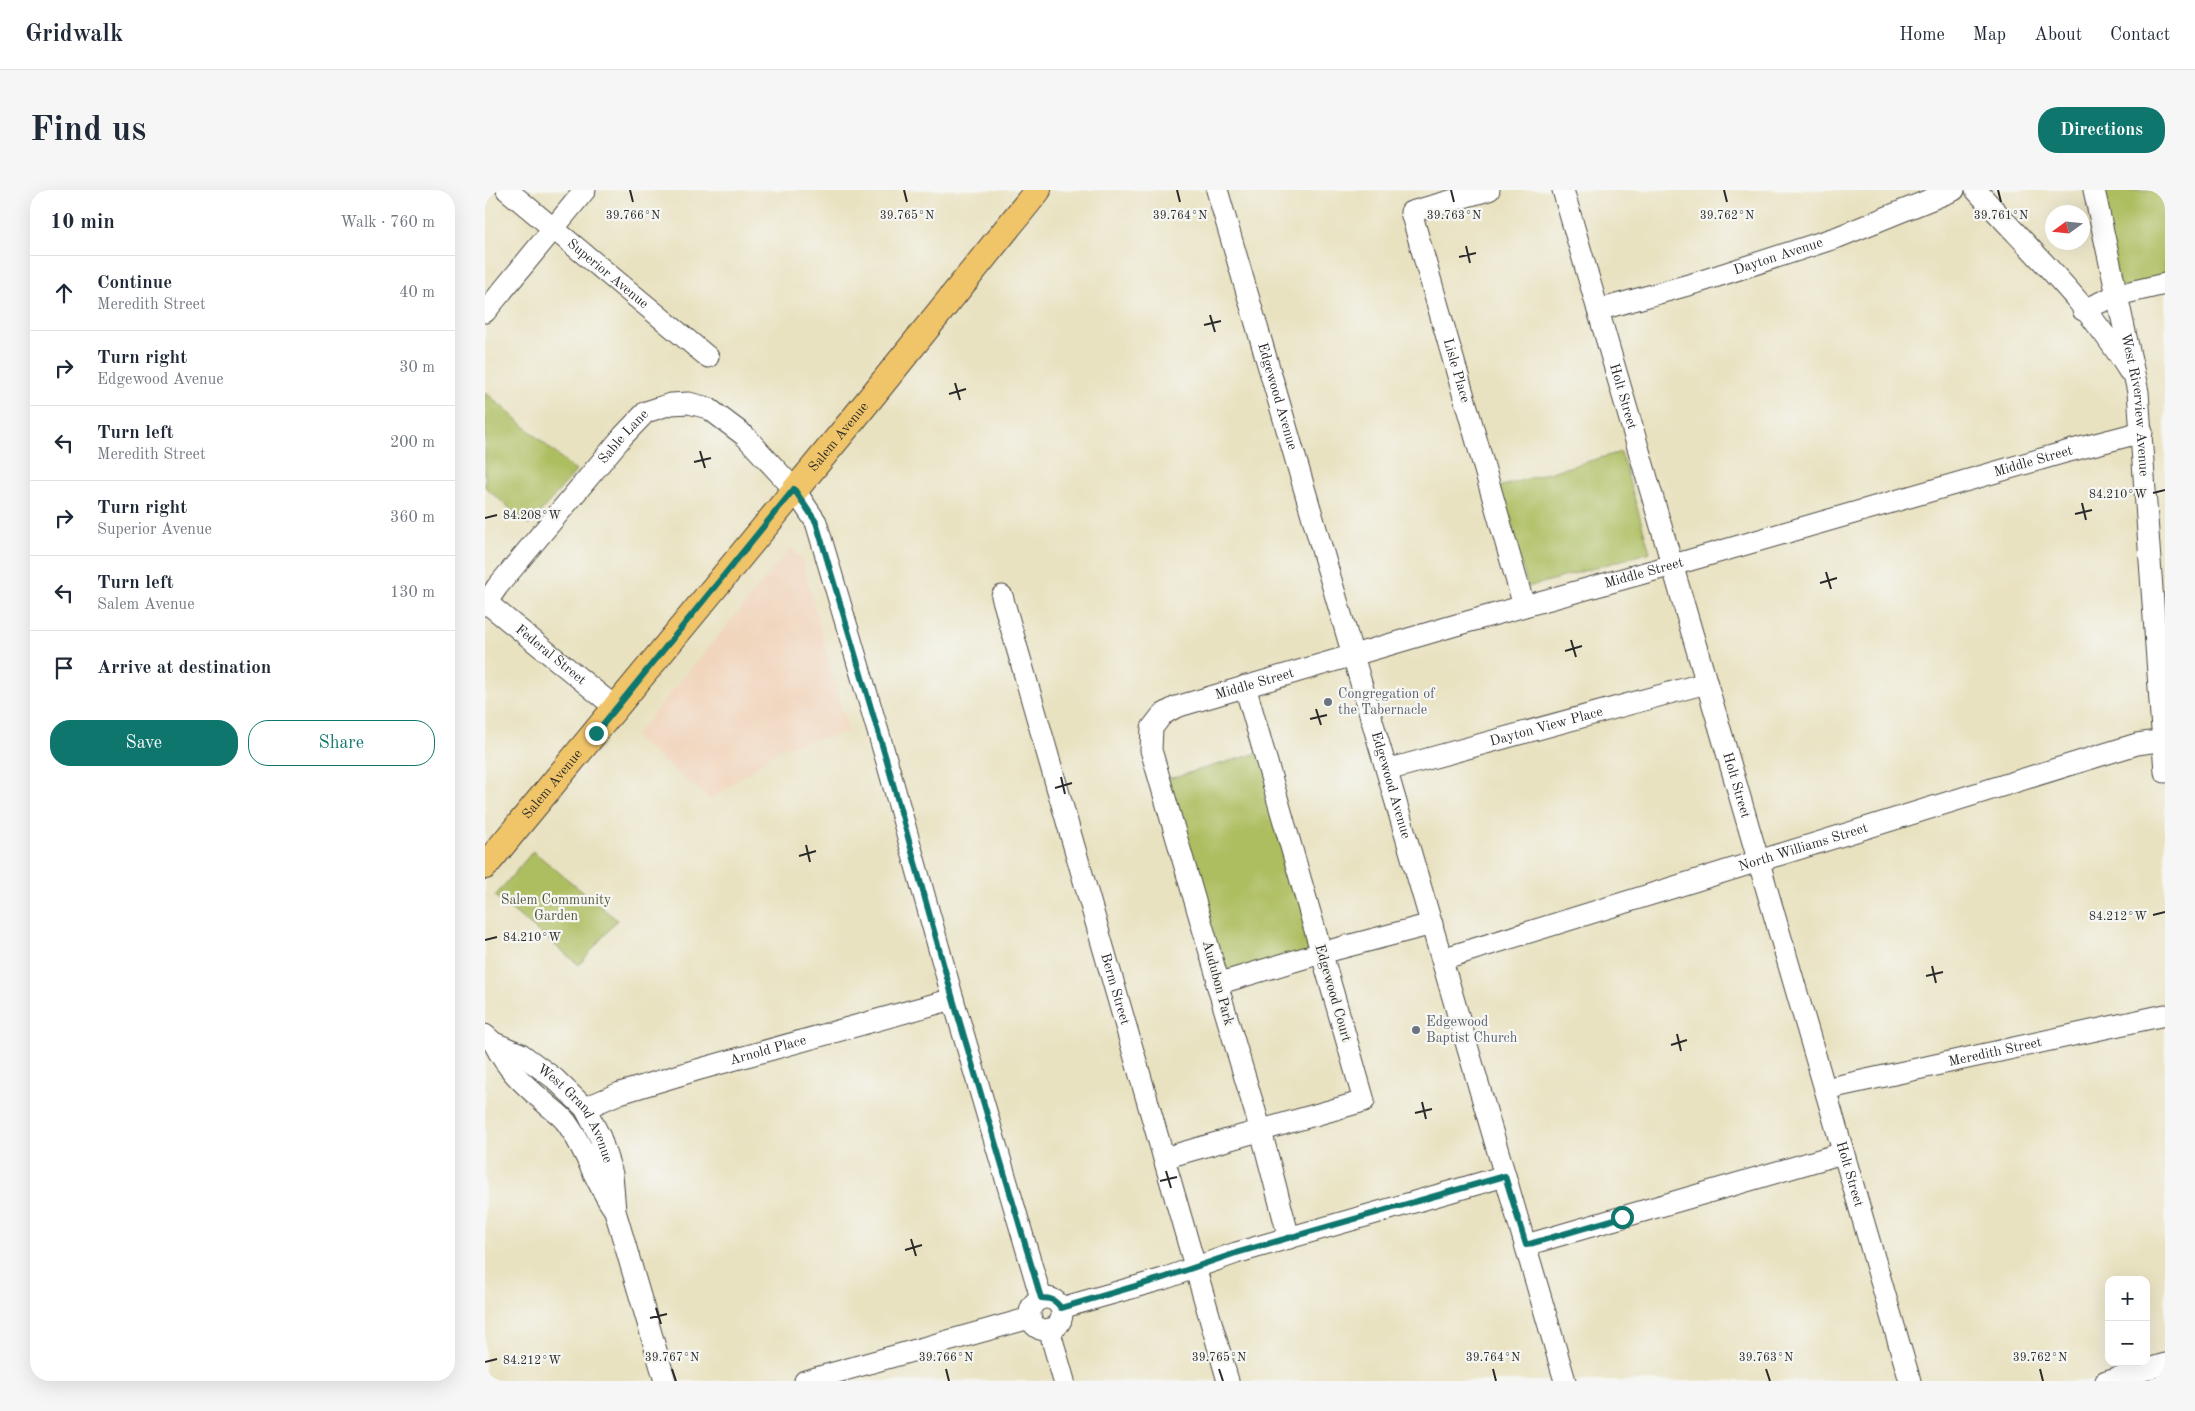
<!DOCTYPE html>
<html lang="en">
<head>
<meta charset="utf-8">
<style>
  body { margin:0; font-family:"Old Standard TT",serif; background:#f6f6f7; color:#1f2937 }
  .controls { position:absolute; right:15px; bottom:15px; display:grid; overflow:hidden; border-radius:10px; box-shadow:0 5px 20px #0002 }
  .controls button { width:45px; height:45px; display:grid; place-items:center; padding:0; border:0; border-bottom:1px solid #e0e1e3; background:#fff; color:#1f2937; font:25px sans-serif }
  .compass { position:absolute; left:1560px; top:15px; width:45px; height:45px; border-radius:50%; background:#fff; box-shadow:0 5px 20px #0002; rotate:255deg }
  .stop { position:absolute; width:15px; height:15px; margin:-11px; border:4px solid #0f766e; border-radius:50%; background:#fff }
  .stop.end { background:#0f766e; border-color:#fff; box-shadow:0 1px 5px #0008 }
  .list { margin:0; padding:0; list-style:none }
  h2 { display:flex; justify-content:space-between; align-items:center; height:65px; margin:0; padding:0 20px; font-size:21px }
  h2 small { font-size:16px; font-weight:400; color:#747a83 }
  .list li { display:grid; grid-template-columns:32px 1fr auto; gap:15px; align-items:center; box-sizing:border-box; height:75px; padding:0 20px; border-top:1px solid #e0e1e3 }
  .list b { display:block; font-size:19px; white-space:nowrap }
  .list p { margin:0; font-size:16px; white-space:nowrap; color:#747a83 }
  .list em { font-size:16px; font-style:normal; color:#747a83 }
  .actions { display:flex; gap:10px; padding:15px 20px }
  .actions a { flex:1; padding:11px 0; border:1px solid #0f766e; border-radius:20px; text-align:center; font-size:18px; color:#0f766e }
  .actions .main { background:#0f766e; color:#fff }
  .icon { flex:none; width:28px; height:28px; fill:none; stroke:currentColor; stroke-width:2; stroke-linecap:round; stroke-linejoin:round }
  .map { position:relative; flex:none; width:1680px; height:1191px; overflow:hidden; border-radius:20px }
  header { display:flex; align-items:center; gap:30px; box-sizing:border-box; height:70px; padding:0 25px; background:#fff; border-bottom:1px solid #e0e1e3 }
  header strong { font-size:24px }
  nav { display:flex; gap:28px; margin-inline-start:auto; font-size:18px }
  .intro { display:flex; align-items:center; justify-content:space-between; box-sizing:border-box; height:120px; padding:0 30px }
  h1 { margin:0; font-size:35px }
  .button { padding:12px 22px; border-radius:20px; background:#0f766e; color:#fff; font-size:18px; font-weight:700 }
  main { display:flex; gap:30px; padding:0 30px }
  aside { flex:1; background:#fff; border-radius:20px; box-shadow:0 5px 20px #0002 }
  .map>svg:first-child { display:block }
</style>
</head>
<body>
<header>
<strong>Gridwalk</strong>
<nav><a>Home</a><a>Map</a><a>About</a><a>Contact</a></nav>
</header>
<div class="intro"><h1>Find us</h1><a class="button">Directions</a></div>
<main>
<aside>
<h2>10 min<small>Walk · 760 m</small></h2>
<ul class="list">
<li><svg class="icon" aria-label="ahead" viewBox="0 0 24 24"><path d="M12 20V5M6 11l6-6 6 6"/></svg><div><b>Continue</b><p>Meredith Street</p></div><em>40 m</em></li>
<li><svg class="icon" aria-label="right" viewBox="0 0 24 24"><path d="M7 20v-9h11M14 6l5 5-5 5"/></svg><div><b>Turn right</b><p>Edgewood Avenue</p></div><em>30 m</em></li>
<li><svg class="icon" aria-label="left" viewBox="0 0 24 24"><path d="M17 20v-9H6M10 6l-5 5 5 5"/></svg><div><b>Turn left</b><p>Meredith Street</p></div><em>200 m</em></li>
<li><svg class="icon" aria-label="right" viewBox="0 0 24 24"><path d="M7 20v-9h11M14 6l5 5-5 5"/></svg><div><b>Turn right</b><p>Superior Avenue</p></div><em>360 m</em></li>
<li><svg class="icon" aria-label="left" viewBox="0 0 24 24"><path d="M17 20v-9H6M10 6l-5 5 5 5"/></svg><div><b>Turn left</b><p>Salem Avenue</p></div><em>130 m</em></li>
<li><svg class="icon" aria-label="arrive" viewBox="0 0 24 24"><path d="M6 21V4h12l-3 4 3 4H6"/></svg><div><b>Arrive at destination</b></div></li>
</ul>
<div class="actions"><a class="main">Save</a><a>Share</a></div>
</aside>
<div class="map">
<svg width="1680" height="1191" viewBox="0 0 1680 1191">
  <rect width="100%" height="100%" fill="#f6f6f2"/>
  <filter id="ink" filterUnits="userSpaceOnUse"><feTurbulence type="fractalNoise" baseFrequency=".02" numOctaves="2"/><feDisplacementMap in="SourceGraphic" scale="10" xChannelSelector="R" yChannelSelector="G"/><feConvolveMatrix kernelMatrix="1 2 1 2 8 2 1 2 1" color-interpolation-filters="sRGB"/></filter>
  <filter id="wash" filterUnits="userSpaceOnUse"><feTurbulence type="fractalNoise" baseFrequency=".0096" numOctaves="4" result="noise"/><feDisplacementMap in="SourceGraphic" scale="20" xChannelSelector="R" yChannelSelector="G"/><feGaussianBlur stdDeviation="1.12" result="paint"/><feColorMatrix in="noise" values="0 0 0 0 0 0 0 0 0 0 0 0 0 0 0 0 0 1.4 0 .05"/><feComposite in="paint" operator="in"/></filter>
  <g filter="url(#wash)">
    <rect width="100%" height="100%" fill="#e9e2c1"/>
    <polygon fill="#f1d5bd" points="306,358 316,368 363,542 295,558 226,610 149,547"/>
    <g fill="#adbe61" stroke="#6c7446">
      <polygon points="1609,0 1680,0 1680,94 1632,105"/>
      <polygon points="0,202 91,281 44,335 0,297"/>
      <polygon points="1136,262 1165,362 1043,397 1014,297"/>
      <polygon points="776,562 833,761 733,790 676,591"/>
      <polygon points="48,661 132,730 94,775 10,706"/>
    </g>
  </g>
  <g filter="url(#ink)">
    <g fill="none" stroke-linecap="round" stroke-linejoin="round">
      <defs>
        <g id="minor">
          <path id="s1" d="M22 0 223 167"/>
          <path id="s2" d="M732 0 1080 1191"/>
          <path id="s3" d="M1004 0 926 22 1039 416"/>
          <path id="s4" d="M1078 0 1425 1191"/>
          <path d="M1491 0C1542 57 1605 115 1644 181"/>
          <path id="s5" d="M1609 0 1653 202 1680 582"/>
          <path id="s6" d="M1113 120 1214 92 1353 47 1469 0"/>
          <polyline points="1598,120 1632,105 1680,94"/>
          <polyline points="0,122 100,0"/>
          <path id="s7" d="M517 406 743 1191"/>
          <path id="s8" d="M2 413 131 518"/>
          <path id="s9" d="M0 415 12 397 138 246 161 222 186 214 204 213 223 218 260 246 309 299 331 332 402 572 468 809 556 1108"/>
          <path id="s10" d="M902 580 1221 493"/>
          <path id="s11" d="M957 769 1652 554 1680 550"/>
          <polyline points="732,794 836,763 947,734"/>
          <path id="s12" d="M0 845 9 853 36 864 70 889 100 918 115 947 127 984 130 1021 180 1191"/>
          <path d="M9 853C22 879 36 892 58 911 65 918 75 924 81 932 100 957 109 991 129 1019"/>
          <path id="s13" d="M1340 899 1680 825"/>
          <path id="s14" d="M100 918 135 903 208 881 468 809"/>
          <polyline points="679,968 879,911 760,496"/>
          <path id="s15" d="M804 1048 776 941 732 794 733 790 666 560 667 538 677 525 691 517 971 435 1188 375 1584 261 1657 242"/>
          <polyline points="1041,1055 1358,963"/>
          <circle cx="561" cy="1124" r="16"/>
          <polyline points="576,1118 678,1089 751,1063 1020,986"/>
          <polyline points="564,1139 579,1191"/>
          <polyline points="320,1191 545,1128"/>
          <polyline points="1621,1191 1680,1174"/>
        </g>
        <g id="major">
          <path id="s16" d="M0 676 371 226 553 0"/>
        </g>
      </defs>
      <use href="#minor" stroke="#484642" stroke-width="23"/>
      <use href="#major" stroke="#484642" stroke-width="28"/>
      <use href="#minor" stroke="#fff" stroke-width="21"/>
      <use href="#major" stroke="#f0c469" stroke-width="26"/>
    </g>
  </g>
  <g fill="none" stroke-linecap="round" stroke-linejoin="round" filter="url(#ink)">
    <path stroke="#0f766e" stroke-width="6" d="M111 543 309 299 331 332 402 572 468 809 556 1108C566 1108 570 1110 576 1118L678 1088 751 1063 1020 986 1041 1055 1137 1027"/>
  </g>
  <path fill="none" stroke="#2b2b2b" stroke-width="2" d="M145 0 148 12M419 0 422 12M692 0 695 12M966 0 969 12M1239 0 1242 12M1513 0 1516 12M981 56 985 73M974 67 991 63M725 125 730 142M719 135 736 131M470 193 475 210M464 204 481 199M215 261 220 278M209 272 226 268M1668 303 1680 300M1597 313 1601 330M1590 324 1607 320M0 328 12 325M1341 382 1346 399M1335 393 1352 388M1086 450 1091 467M1080 461 1097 456M831 519 836 535M825 529 842 525M576 587 580 604M570 598 587 593M321 655 325 672M314 666 331 661M1668 725 1680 722M0 750 12 747M1447 776 1451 793M1441 786 1458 782M1192 844 1196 861M1186 855 1202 850M937 912 941 929M930 923 947 919M681 981 686 998M675 991 692 987M426 1049 431 1066M420 1060 437 1055M171 1118 176 1134M165 1128 182 1124M0 1172 12 1169M187 1179 191 1191M461 1179 464 1191M734 1179 738 1191M1008 1179 1011 1191M1281 1179 1285 1191M1555 1179 1558 1191"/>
  <g fill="#6b7280" stroke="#f6f6f2" stroke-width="2">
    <circle cx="843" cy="512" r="5"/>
    <circle cx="931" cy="840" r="5"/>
  </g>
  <g text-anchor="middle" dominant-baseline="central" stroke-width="4.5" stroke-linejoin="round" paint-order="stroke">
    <g font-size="14" fill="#2b2b2b" stroke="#f6f6f2">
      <text stroke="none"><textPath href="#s6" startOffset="188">Dayton Avenue</textPath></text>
      <text stroke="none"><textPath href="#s1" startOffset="131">Superior Avenue</textPath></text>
      <text stroke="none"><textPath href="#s3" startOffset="246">Lisle Place</textPath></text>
      <text stroke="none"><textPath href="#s2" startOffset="215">Edgewood Avenue</textPath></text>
      <text stroke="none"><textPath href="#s4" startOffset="215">Holt Street</textPath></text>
      <text stroke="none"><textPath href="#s5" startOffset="219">West Riverview Avenue</textPath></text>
      <text stroke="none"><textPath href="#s16" startOffset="556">Salem Avenue</textPath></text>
      <text stroke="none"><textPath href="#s9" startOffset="218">Sable Lane</textPath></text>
      <text stroke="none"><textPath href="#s15" startOffset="1454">Middle Street</textPath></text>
      <text stroke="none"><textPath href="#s15" startOffset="1049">Middle Street</textPath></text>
      <text stroke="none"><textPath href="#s8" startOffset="82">Federal Street</textPath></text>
      <text stroke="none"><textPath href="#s15" startOffset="644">Middle Street</textPath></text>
      <text stroke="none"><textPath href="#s10" startOffset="165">Dayton View Place</textPath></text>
      <text stroke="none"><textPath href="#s16" startOffset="106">Salem Avenue</textPath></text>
      <text stroke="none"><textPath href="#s4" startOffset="620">Holt Street</textPath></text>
      <text stroke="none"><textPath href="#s2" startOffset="620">Edgewood Avenue</textPath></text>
      <text stroke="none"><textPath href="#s11" startOffset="378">North Williams Street</textPath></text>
      <text transform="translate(733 793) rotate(75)">Audubon Park</text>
      <text stroke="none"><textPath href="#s7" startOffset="409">Berm Street</textPath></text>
      <text transform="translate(848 803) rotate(74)">Edgewood Court</text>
      <text stroke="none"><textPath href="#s14" startOffset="192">Arnold Place</textPath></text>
      <text stroke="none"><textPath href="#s13" startOffset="174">Meredith Street</textPath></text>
      <text stroke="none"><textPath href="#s12" startOffset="124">West Grand Avenue</textPath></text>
      <text stroke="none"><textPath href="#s4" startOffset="1025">Holt Street</textPath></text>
    </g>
    <g font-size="14" fill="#5b616d" stroke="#f6f6f2" text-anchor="start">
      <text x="853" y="504">Congregation of<tspan x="853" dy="16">the Tabernacle</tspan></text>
      <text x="941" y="832">Edgewood<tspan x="941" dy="16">Baptist Church</tspan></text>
    </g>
    <g font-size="14" fill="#52573b" stroke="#f6f6f2">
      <text x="71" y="710">Salem Community<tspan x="71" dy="16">Garden</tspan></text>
    </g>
  </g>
  <g font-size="12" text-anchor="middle" fill="#2b2b2b" stroke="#f6f6f2" stroke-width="4.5" stroke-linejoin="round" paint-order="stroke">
    <text x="148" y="29">39.766°N</text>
    <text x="422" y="29">39.765°N</text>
    <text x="695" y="29">39.764°N</text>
    <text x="1242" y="29">39.762°N</text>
    <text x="1516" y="29">39.761°N</text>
    <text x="969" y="29">39.763°N</text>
    <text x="1633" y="308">84.210°W</text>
    <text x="47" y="329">84.208°W</text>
    <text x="1633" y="730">84.212°W</text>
    <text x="47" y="751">84.210°W</text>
    <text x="187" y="1171">39.767°N</text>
    <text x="461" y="1171">39.766°N</text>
    <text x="734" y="1171">39.765°N</text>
    <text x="1008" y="1171">39.764°N</text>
    <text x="1281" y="1171">39.763°N</text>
    <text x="1555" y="1171">39.762°N</text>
    <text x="47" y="1174">84.212°W</text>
  </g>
</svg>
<div class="controls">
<button>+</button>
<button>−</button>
</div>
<svg class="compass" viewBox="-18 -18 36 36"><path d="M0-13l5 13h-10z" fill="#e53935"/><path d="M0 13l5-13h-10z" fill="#747a83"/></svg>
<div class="stop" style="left:1137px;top:1027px"></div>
<div class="stop end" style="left:111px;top:543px"></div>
</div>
</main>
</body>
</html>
